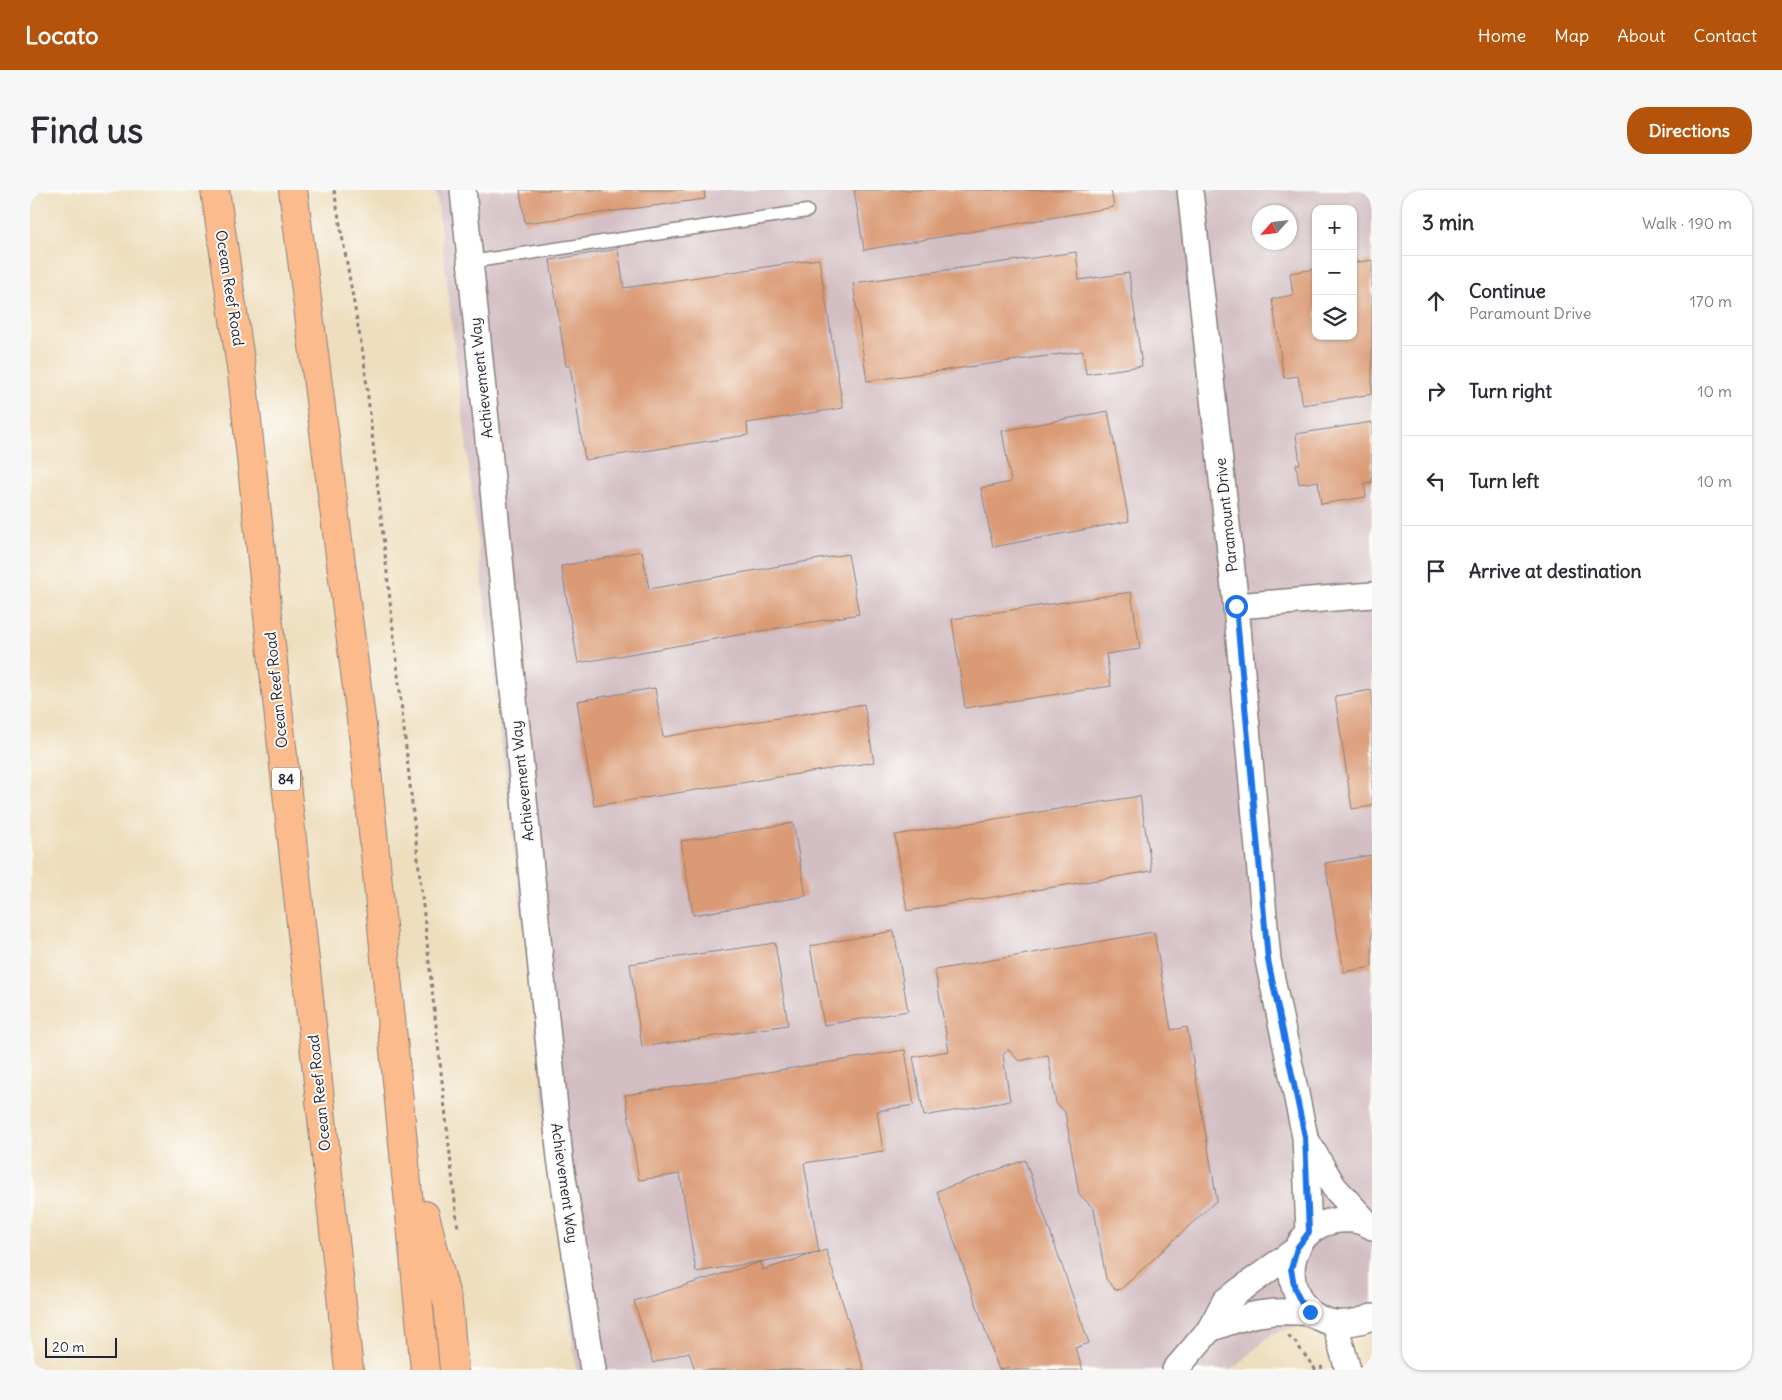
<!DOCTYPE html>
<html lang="en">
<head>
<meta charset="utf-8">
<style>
  body { margin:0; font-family:Delius,sans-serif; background:#f7f7f7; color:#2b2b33 }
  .controls { position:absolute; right:15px; top:15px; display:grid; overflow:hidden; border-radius:10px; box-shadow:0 1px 4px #0004 }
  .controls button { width:45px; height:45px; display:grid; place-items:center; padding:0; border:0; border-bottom:1px solid #e1e1e2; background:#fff; color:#2b2b33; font:25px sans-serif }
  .compass { position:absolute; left:1222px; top:15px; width:45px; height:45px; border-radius:50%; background:#fff; box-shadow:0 1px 4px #0004; rotate:243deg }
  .scale { position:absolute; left:15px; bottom:12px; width:72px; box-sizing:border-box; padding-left:5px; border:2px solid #22223b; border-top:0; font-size:14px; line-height:18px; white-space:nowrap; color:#22223b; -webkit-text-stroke:4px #fdfcf7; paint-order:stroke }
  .stop { position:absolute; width:15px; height:15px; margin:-11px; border:4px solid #1a73e8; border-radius:50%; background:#fff }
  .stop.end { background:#1a73e8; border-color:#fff; box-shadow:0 1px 5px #0008 }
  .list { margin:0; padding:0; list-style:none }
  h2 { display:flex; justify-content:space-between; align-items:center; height:65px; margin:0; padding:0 20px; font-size:21px }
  h2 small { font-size:16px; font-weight:400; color:#7c7c81 }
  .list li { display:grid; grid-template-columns:32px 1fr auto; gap:15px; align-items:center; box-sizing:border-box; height:90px; padding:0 20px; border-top:1px solid #e1e1e2 }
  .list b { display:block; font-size:19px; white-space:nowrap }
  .list p { margin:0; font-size:16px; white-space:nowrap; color:#7c7c81 }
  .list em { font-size:16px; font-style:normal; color:#7c7c81 }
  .icon { flex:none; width:28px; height:28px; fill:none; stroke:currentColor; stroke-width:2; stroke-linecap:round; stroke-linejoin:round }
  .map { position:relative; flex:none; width:1342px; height:1180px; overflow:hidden; border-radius:20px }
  header { display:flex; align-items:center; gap:30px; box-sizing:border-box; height:70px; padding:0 25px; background:#b45309; color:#fff }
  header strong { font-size:24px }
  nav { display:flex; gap:28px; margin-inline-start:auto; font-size:18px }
  .intro { display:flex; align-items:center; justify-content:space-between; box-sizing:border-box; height:120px; padding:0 30px }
  h1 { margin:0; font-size:35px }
  .button { padding:12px 22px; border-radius:20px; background:#b45309; color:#fff; font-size:18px; font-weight:700 }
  main { display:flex; gap:30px; padding:0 30px }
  aside { flex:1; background:#fff; border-radius:20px; box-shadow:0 1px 4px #0004 }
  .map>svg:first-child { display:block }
</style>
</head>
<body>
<header>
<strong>Locato</strong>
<nav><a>Home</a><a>Map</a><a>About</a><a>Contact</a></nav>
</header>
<div class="intro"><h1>Find us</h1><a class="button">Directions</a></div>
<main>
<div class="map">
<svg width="1342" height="1180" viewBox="0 0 1342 1180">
  <rect width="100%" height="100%" fill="#fdfcf7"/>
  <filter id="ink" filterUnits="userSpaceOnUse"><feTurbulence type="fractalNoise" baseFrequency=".02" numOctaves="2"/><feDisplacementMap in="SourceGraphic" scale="10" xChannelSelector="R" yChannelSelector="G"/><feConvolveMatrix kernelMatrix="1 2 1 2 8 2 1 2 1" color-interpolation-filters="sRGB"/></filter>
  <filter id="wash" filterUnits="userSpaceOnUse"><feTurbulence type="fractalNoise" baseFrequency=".0096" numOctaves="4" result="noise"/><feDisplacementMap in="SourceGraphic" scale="20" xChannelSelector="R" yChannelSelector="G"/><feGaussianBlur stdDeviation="1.12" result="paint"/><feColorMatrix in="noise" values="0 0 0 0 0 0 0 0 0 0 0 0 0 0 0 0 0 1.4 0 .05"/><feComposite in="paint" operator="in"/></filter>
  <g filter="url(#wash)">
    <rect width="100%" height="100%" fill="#eedebe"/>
    <path fill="#d2bec3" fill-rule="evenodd" d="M406 0H1342V1116L1243 1143 1202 1180H546ZM1286 19H1323V146H1286ZM1230 22H1260V52H1230Z"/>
    <g id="blocks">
      <g fill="#da9a75">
        <polygon points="490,0 674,0 675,9 495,33"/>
        <polygon points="824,0 1081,0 1084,17 834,60"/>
        <polygon points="588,59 594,98 789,69 813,218 717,233 718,245 555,270 540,176 536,176 520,70"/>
        <polygon points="1046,62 1049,90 1099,83 1112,176 1056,184 1053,161 837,191 823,93"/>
        <polygon points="1342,70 1342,204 1273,215 1268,186 1254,188 1242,109 1263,105 1260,83 1286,79 1286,146 1323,146 1323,73"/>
        <polygon points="1078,221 1099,331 963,357 951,298 981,292 972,241"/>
        <polygon points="1342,232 1342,292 1334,293 1336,307 1291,314 1288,291 1269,294 1266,274 1270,274 1266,244"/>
        <polygon points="612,361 619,399 818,364 829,424 548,473 531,376"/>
        <polygon points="1101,402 1110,459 1076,464 1081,496 935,518 922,429"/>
        <polygon points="625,498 633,547 834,514 844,572 564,616 547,511"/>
        <polygon points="1342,500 1342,616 1322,619 1305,506"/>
        <polygon points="1110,606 1122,681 877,721 865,645"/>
        <polygon points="763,633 776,706 663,725 651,651"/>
        <polygon points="1342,665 1342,777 1314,782 1295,673"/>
        <polygon points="864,741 878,821 794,835 780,756"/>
        <polygon points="1124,742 1141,840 1157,837 1187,1010 1091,1099 1086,1100 1076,1089 1064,1019 1049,1004 1035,922 1026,913 1018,865 989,871 978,859 973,865 980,911 894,926 883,867 919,861 905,780"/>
        <polygon points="745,753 758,835 612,857 600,774"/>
        <polygon points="875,860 884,915 847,921 853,961 774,973 789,1062 666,1082 650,984 609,990 595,905"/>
        <polygon points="995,970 1059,1153 1045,1158 1053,1180 980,1180 979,1177 969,1180 907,1001"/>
        <polygon points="796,1060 834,1180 665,1180 659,1162 623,1173 604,1111 731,1072 733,1080"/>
      </g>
    </g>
  </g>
  <g filter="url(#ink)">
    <use href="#blocks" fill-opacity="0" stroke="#88807c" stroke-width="1"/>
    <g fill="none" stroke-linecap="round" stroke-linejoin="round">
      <defs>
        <polyline id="lane" points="440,72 777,21"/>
        <g id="street">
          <polyline points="433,0 530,968 563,1180"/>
          <polyline points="1160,0 1206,416 1238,770 1275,947 1279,1042"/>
          <polyline points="1206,416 1342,405"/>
          <polyline points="1277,951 1304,997 1338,1034"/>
          <path d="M1342 1037C1333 1030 1320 1029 1309 1030 1234 1038 1252 1162 1342 1127"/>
          <polyline points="1305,1134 1318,1180"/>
          <path d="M1180 1139C1219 1124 1238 1119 1280 1123"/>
          <polyline points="1145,1180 1180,1139 1195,1111 1267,1059"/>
        </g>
        <g id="primary">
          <polyline points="185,0 212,184 319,1180"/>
          <polyline points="263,0 335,560 395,1180"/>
          <polyline points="395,1025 418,1114 424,1180"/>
        </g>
      </defs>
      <use href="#lane" stroke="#88807c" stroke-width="15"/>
      <use href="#street" stroke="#88807c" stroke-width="28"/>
      <use href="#primary" stroke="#88807c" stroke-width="30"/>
      <g stroke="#88807c" stroke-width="3" stroke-dasharray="4 4" stroke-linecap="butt">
        <polyline points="304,0 334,170 428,1039"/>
        <polyline points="1258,1146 1266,1153 1285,1179 1293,1177"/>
      </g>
      <use href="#lane" stroke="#fff" stroke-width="12"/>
      <use href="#street" stroke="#fff" stroke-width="25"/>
      <use href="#primary" stroke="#fbbb8d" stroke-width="28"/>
    </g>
  </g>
  <g fill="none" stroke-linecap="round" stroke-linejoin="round" filter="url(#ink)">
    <polyline stroke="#1a73e8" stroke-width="6" points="1206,416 1238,770 1275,947 1279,1042 1267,1058 1261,1079 1265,1100 1271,1112 1280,1122"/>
  </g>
  <g text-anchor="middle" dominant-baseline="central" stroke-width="4" stroke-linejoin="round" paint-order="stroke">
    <rect fill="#fdfcf7" stroke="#646373" stroke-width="1" x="242" y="577.5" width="28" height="23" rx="4"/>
    <g font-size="14" font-weight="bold" fill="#22223b">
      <text x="256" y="589">84</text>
    </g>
    <g font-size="15" fill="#22223b" stroke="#fdfcf7">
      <text transform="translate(200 98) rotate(81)">Ocean Reef Road</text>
      <text transform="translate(451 188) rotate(-96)">Achievement Way</text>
      <text transform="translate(1196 325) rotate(-96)">Paramount Drive</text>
      <text transform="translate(246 500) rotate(-96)">Ocean Reef Road</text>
      <text transform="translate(492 591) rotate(-96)">Achievement Way</text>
      <text transform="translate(289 903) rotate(-96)">Ocean Reef Road</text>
      <text transform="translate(535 993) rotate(82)">Achievement Way</text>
    </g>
  </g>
</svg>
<div class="controls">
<button>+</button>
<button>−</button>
<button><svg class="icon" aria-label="layers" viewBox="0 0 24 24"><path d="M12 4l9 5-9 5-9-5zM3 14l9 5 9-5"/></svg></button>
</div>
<svg class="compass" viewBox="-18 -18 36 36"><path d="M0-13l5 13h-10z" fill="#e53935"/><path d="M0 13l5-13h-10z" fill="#7c7c81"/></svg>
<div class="scale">20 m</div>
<div class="stop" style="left:1206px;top:416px"></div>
<div class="stop end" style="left:1280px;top:1122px"></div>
</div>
<aside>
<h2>3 min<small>Walk · 190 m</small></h2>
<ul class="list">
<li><svg class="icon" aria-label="ahead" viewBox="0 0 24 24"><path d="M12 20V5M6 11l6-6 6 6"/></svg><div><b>Continue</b><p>Paramount Drive</p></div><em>170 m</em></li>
<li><svg class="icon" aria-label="right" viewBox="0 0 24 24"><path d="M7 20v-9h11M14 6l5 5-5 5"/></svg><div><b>Turn right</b></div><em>10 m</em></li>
<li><svg class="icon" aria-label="left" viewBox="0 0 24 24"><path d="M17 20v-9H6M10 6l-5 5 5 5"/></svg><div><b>Turn left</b></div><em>10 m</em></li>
<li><svg class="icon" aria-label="arrive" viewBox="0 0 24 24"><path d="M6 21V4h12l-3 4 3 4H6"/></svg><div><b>Arrive at destination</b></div></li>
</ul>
</aside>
</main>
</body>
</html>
